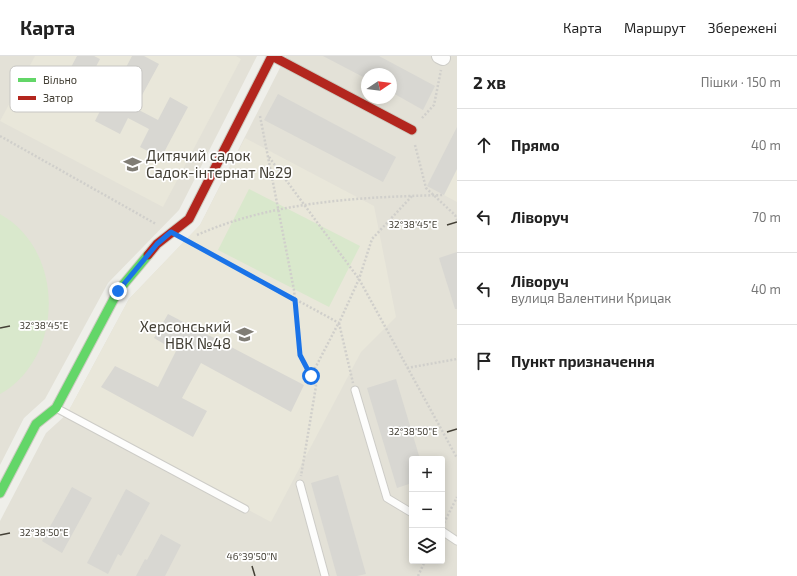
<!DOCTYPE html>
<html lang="uk">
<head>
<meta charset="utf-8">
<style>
  body { margin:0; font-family:"Exo 2",sans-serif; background:#f2f2f2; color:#222 }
  .controls { position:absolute; right:12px; bottom:12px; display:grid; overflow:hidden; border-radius:4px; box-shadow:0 2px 10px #0003 }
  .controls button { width:36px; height:36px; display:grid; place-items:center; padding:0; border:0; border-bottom:1px solid #e0e0e0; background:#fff; color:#222; font:20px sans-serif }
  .compass { position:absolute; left:361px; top:12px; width:36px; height:36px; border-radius:50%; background:#fff; box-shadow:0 2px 10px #0003; rotate:77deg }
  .stop { position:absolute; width:12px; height:12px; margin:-9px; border:3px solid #1a73e8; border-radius:50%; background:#fff }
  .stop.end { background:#1a73e8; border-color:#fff; box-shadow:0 1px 4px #0008 }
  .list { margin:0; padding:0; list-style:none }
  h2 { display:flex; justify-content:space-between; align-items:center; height:52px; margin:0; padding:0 16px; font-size:17px }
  h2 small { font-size:13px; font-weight:400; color:#767676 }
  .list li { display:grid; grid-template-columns:26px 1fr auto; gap:12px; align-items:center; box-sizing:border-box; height:72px; padding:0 16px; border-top:1px solid #e0e0e0 }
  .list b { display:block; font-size:15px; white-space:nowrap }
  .list p { margin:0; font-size:13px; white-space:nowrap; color:#767676 }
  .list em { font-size:13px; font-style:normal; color:#767676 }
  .icon { flex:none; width:22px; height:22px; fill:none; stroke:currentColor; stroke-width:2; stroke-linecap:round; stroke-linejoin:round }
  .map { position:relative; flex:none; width:457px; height:520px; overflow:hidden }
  header { display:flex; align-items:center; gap:24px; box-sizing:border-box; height:56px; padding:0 20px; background:#fff; border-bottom:1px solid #e0e0e0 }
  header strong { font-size:19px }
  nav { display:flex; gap:22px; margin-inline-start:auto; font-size:14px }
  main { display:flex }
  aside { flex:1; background:#fff }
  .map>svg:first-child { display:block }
</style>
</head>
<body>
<header>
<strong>Карта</strong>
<nav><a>Карта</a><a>Маршрут</a><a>Збережені</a></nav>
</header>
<main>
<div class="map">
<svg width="457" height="520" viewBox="0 0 457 520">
  <rect width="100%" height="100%" fill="#efefea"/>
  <g fill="#e3e1d7" fill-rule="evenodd">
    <polygon points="0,0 257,0 179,154 108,227 45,343 24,362 0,409"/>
    <path d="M286 0H457V520H0V465L46 377 67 358 129 243 200 169ZM367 18H391V42H367ZM412 403H442V505H412Z"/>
  </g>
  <g fill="#e9e7da">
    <polygon points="35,0 236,0 241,3 163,151 0,65"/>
    <polygon points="245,82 374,150 396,261 361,296 271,466 67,358 129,243 200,169"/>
    <polygon points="457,113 457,146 444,139"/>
  </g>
  <g fill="#d9e8cc">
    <polygon points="249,133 360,190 329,251 218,194"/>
    <path d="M0 158C65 194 65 301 0 338Z"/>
  </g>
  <g fill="#d8d7d2">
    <polygon points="77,0 94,0 100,3 83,35 81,33 70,54 53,45"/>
    <polygon points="132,0 144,0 159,8 135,52 158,64 170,41 188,51 161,102 140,91 149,73 128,62 120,78 95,65 108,39 111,40"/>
    <polygon points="323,0 379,0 435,30 423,54 391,36 391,18 367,18 367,23"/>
    <polygon points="278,38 396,101 383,126 264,64"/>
    <polygon points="457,71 457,113 444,139 427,130"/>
    <polygon points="457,196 457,253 455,253 439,202"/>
    <polygon points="168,258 304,329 291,356 201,307 182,342 207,355 193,381 101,331 115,310 158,331 176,295 154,282"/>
    <polygon points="396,323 420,403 412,403 412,427 397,432 367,332"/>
    <polygon points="338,419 366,518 357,520 337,520 311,427"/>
    <polygon points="72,431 92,442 62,497 42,485"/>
    <polygon points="126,433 150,447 121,500 118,498 108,518 87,507"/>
    <polygon points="161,478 181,489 165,520 136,520 145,503 147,504"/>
  </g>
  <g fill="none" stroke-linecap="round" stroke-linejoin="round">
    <defs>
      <g id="lane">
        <polyline points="355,334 387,442 412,457"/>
        <polyline points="58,353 245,453"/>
        <polyline points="300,428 325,520"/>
        <polyline points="442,475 457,485"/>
      </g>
      <polyline id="street" points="439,0 443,2"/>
      <polyline id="fast" points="0,437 36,368 56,352 118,235 148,199"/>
      <g id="jam">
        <polyline points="272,0 412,74"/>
        <polyline points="148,199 157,188 189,163 272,0"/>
      </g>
    </defs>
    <use href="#lane" stroke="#cdccc7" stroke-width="9"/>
    <use href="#street" stroke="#cdccc7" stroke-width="16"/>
    <use href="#fast" stroke="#cdccc1" stroke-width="11"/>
    <use href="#jam" stroke="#cdccc1" stroke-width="11"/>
    <g stroke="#d0cfcb" stroke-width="2.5" stroke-dasharray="2 2" stroke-linecap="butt">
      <polyline points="260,60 294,234 300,299 316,330 301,420"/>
      <polyline points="422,62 434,49 441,14"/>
      <polyline points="0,80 156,168"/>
      <polyline points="415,89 426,132 455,159 457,164"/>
      <polyline points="269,101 359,223 457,402"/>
      <path d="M197 179C274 145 361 141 444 139"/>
      <polyline points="187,184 339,267 359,223 372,183 412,140"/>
      <polyline points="339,267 353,327"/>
      <polyline points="407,312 457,303"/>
      <polyline points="311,320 338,268"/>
      <polyline points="444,467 457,441"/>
      <polyline points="418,520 425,505"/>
    </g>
    <use href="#lane" stroke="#fdfdfc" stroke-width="7"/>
    <use href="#street" stroke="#fdfdfc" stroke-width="14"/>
    <use href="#fast" stroke="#63d668" stroke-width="9"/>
    <use href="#jam" stroke="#b3261e" stroke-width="9"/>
  </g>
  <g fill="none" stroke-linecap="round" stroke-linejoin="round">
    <polyline stroke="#1a73e8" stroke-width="5" points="118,235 157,188 171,176 295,244 300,299 311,320"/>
  </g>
  <path fill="none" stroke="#444036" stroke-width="1.5" d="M447 169 457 166M0 272 10 270M447 376 457 373M0 479 10 477M252 510 255 520"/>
  <defs>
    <symbol id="school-bare" viewBox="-9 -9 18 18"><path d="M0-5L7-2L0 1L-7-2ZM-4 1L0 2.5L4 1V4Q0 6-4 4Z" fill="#807d75" stroke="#fff" stroke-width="2.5" paint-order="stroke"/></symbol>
  </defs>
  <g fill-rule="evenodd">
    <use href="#school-bare" x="120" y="96" width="25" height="25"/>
    <use href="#school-bare" x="232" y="266" width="25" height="25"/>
  </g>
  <g text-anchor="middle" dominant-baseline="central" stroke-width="3.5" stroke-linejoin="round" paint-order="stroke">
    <g font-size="15" fill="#444036" stroke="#fff" text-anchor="start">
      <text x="146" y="99">Дитячий садок<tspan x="146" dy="17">Садок-інтернат №29</tspan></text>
      <text x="231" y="270" text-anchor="end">Херсонський<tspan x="231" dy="17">НВК №48</tspan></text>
    </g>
  </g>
  <rect x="10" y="10" width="132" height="46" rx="6" fill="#fff" stroke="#c7c6c3" stroke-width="1"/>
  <rect x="18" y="22" width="18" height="4" fill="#63d668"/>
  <rect x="18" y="40" width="18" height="4" fill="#b3261e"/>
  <g font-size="11" fill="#444036">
    <text x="43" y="28">Вільно</text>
    <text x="43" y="46">Затор</text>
  </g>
  <g font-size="10" text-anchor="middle" fill="#444036" stroke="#fff" stroke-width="3.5" stroke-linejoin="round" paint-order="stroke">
    <text x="413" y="172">32°38'45"E</text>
    <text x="44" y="273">32°38'45"E</text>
    <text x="413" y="379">32°38'50"E</text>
    <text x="44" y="480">32°38'50"E</text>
    <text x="252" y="504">46°39'50"N</text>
  </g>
</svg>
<div class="controls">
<button>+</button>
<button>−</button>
<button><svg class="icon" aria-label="layers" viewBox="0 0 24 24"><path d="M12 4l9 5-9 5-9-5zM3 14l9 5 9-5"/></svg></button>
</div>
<svg class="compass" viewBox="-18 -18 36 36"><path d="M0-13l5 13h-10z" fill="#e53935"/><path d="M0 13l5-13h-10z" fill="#767676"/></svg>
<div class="stop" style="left:311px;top:320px"></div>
<div class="stop end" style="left:118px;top:235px"></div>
</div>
<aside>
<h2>2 хв<small>Пішки · 150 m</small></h2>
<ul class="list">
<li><svg class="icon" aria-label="ahead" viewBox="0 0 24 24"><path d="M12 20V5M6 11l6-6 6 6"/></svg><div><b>Прямо</b></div><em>40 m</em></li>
<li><svg class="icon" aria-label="left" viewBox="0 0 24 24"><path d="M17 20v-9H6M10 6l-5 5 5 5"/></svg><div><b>Ліворуч</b></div><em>70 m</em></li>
<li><svg class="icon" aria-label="left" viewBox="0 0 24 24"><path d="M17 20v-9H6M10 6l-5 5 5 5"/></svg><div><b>Ліворуч</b><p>вулиця Валентини Крицак</p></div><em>40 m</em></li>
<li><svg class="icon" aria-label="arrive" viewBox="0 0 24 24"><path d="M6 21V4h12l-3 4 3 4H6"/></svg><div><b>Пункт призначення</b></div></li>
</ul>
</aside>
</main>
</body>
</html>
